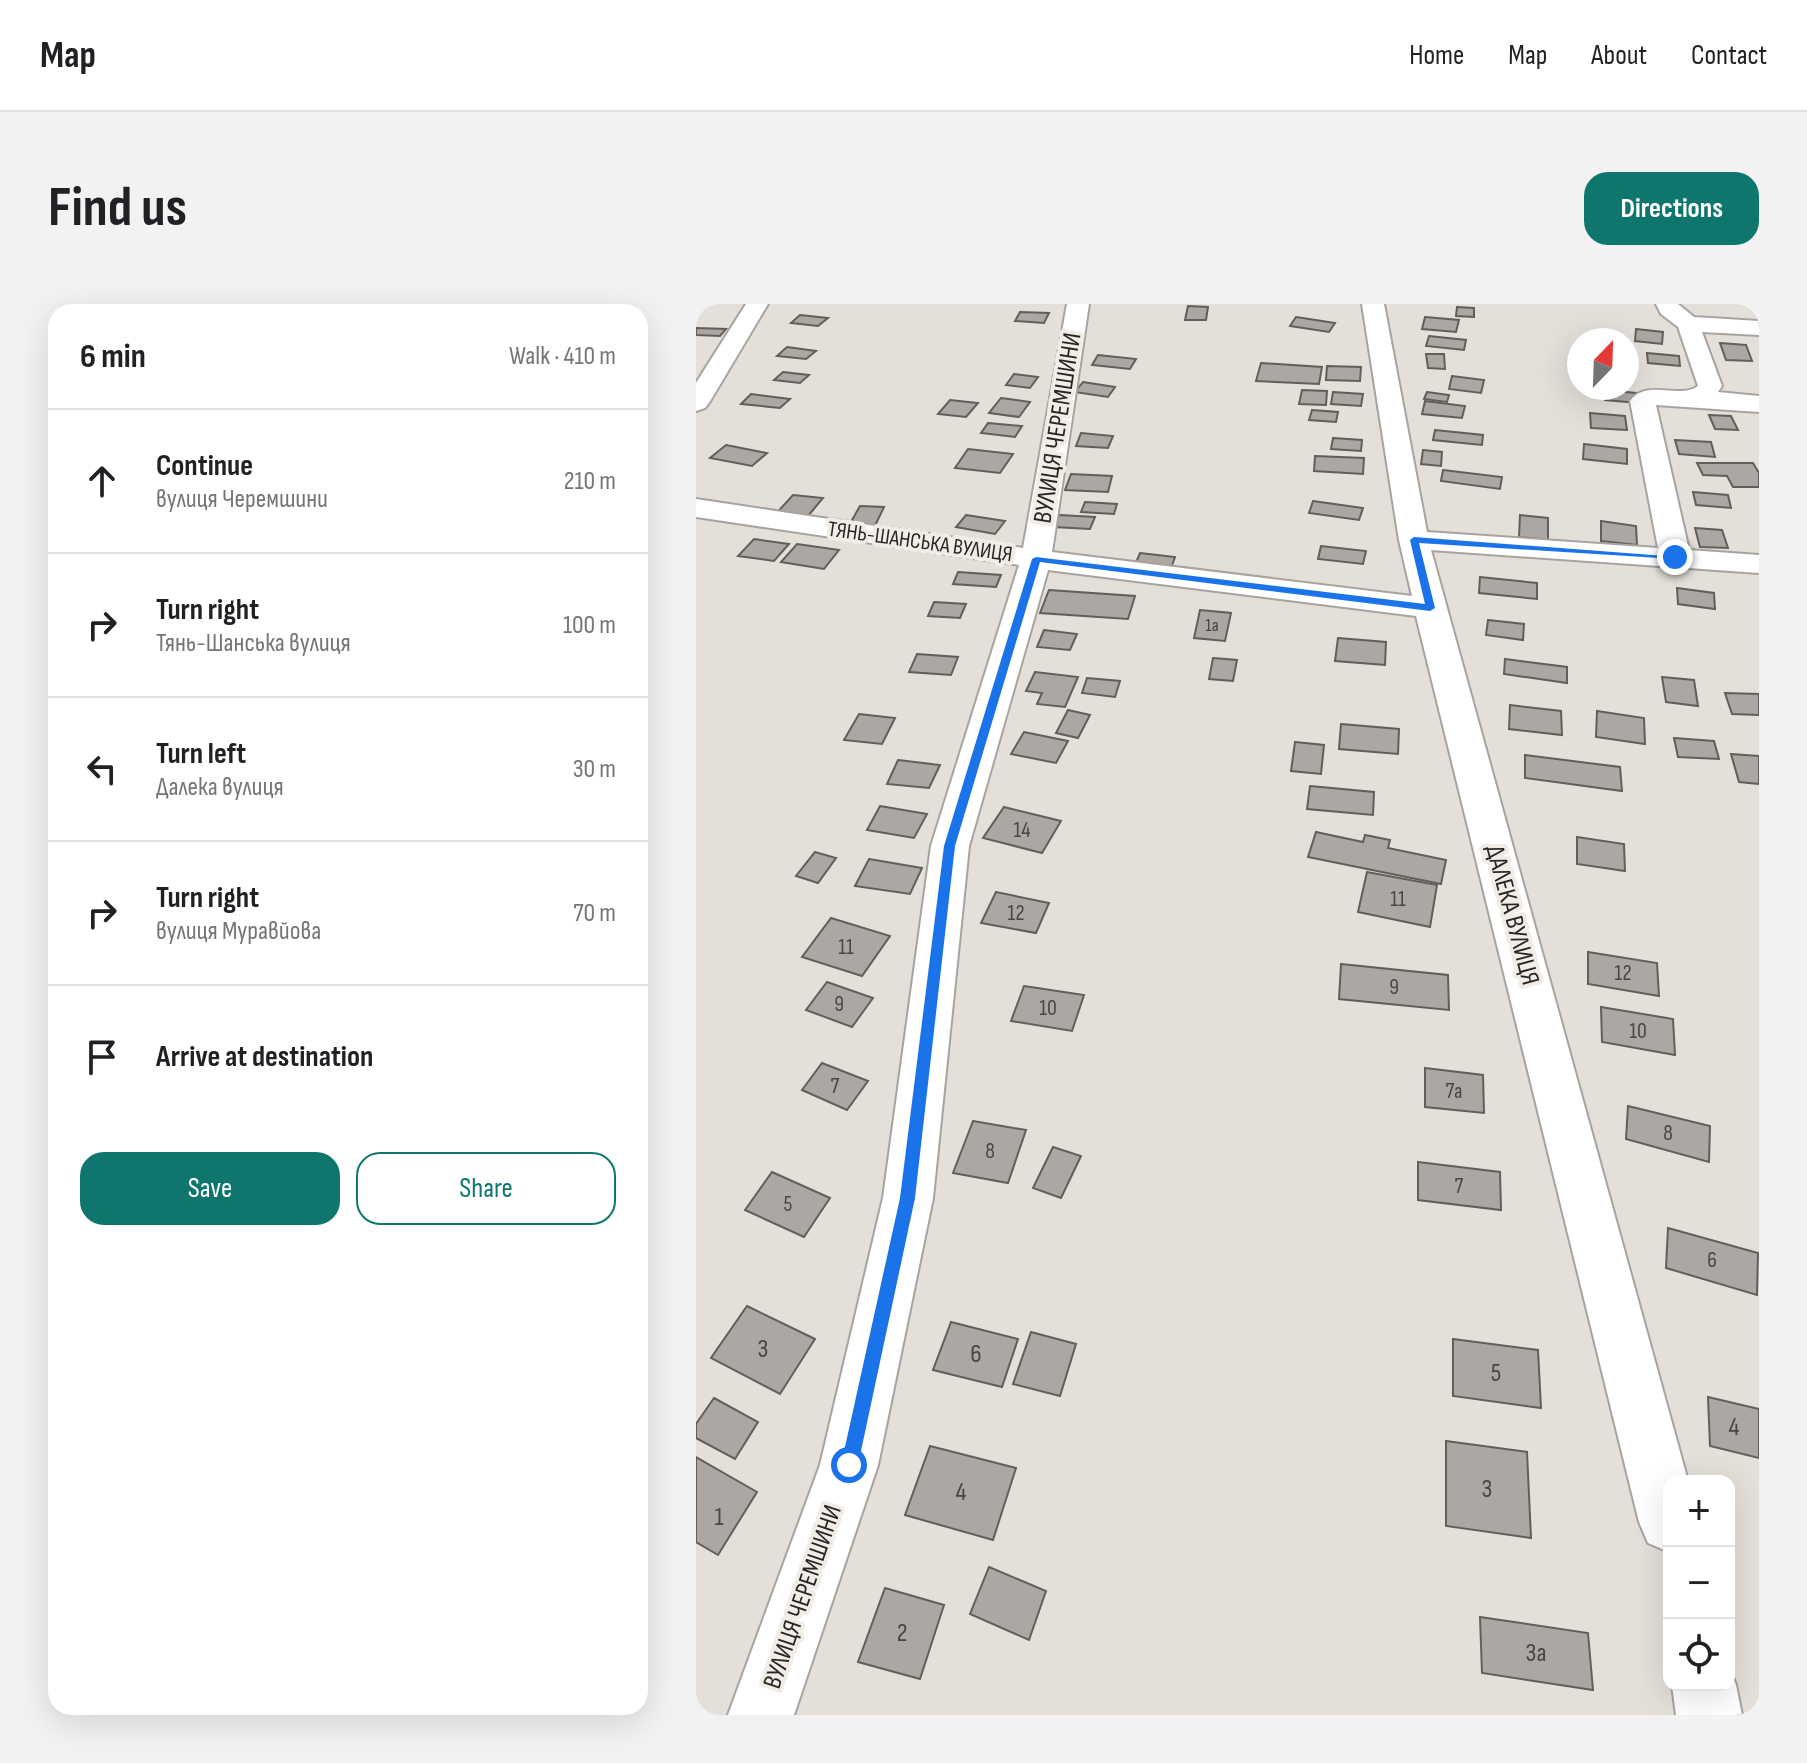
<!DOCTYPE html>
<html lang="en">
<head>
<meta charset="utf-8">
<style>
  body { margin:0; font-family:"Sofia Sans Condensed",sans-serif; background:#f2f2f2; color:#202124 }
  .controls { position:absolute; right:24px; bottom:24px; display:grid; overflow:hidden; border-radius:16px; box-shadow:0 8px 32px #0002 }
  .controls button { width:72px; height:72px; display:grid; place-items:center; padding:0; border:0; border-bottom:2px solid #e0e0e0; background:#fff; color:#202124; font:40px sans-serif }
  .compass { position:absolute; left:871px; top:24px; width:72px; height:72px; border-radius:50%; background:#fff; box-shadow:0 8px 32px #0002; rotate:23deg }
  .stop { position:absolute; width:24px; height:24px; margin:-18px; border:6px solid #1a73e8; border-radius:50%; background:#fff }
  .stop.end { background:#1a73e8; border-color:#fff; box-shadow:0 2px 8px #0008 }
  .list { margin:0; padding:0; list-style:none }
  h2 { display:flex; justify-content:space-between; align-items:center; height:104px; margin:0; padding:0 32px; font-size:34px }
  h2 small { font-size:26px; font-weight:400; color:#757577 }
  .list li { display:grid; grid-template-columns:52px 1fr auto; gap:24px; align-items:center; box-sizing:border-box; height:144px; padding:0 32px; border-top:2px solid #e0e0e0 }
  .list b { display:block; font-size:30px; white-space:nowrap }
  .list p { margin:0; font-size:26px; white-space:nowrap; color:#757577 }
  .list em { font-size:26px; font-style:normal; color:#757577 }
  .actions { display:flex; gap:16px; padding:24px 32px }
  .actions a { flex:1; padding:18px 0; border:2px solid #0f766e; border-radius:24px; text-align:center; font-size:28px; color:#0f766e }
  .actions .main { background:#0f766e; color:#fff }
  .icon { flex:none; width:44px; height:44px; fill:none; stroke:currentColor; stroke-width:2; stroke-linecap:round; stroke-linejoin:round }
  .map { position:relative; flex:none; width:1063px; height:1411px; overflow:hidden; border-radius:24px }
  header { display:flex; align-items:center; gap:48px; box-sizing:border-box; height:112px; padding:0 40px; background:#fff; border-bottom:2px solid #e0e0e0 }
  header strong { font-size:38px }
  nav { display:flex; gap:44px; margin-inline-start:auto; font-size:28px }
  .intro { display:flex; align-items:center; justify-content:space-between; box-sizing:border-box; height:192px; padding:0 48px }
  h1 { margin:0; font-size:56px }
  .button { padding:20px 36px; border-radius:24px; background:#0f766e; color:#fff; font-size:28px; font-weight:700 }
  main { display:flex; gap:48px; padding:0 48px }
  aside { flex:1; background:#fff; border-radius:24px; box-shadow:0 8px 32px #0002 }
  .map>svg:first-child { display:block }
</style>
</head>
<body>
<header>
<strong>Map</strong>
<nav><a>Home</a><a>Map</a><a>About</a><a>Contact</a></nav>
</header>
<div class="intro"><h1>Find us</h1><a class="button">Directions</a></div>
<main>
<aside>
<h2>6 min<small>Walk · 410 m</small></h2>
<ul class="list">
<li><svg class="icon" aria-label="ahead" viewBox="0 0 24 24"><path d="M12 20V5M6 11l6-6 6 6"/></svg><div><b>Continue</b><p>вулиця Черемшини</p></div><em>210 m</em></li>
<li><svg class="icon" aria-label="right" viewBox="0 0 24 24"><path d="M7 20v-9h11M14 6l5 5-5 5"/></svg><div><b>Turn right</b><p>Тянь-Шанська вулиця</p></div><em>100 m</em></li>
<li><svg class="icon" aria-label="left" viewBox="0 0 24 24"><path d="M17 20v-9H6M10 6l-5 5 5 5"/></svg><div><b>Turn left</b><p>Далека вулиця</p></div><em>30 m</em></li>
<li><svg class="icon" aria-label="right" viewBox="0 0 24 24"><path d="M7 20v-9h11M14 6l5 5-5 5"/></svg><div><b>Turn right</b><p>вулиця Муравйова</p></div><em>70 m</em></li>
<li><svg class="icon" aria-label="arrive" viewBox="0 0 24 24"><path d="M6 21V4h12l-3 4 3 4H6"/></svg><div><b>Arrive at destination</b></div></li>
</ul>
<div class="actions"><a class="main">Save</a><a>Share</a></div>
</aside>
<div class="map">
<svg width="1063" height="1411" viewBox="0 0 1063 1411">
  <rect width="100%" height="100%" fill="#e4dfd9"/>
  <g fill="#aca7a2" stroke="#635e59" stroke-width="2">
    <polygon points="492,2 512,3 510,16 489,16"/>
    <polygon points="761,3 778,4 778,13 760,12"/>
    <polygon points="324,8 353,9 348,19 319,17"/>
    <polygon points="104,11 132,14 122,22 95,19"/>
    <polygon points="600,13 639,19 633,28 594,22"/>
    <polygon points="729,13 763,16 760,28 726,25"/>
    <polygon points="0,24 30,25 24,32 0,31"/>
    <polygon points="940,25 967,28 966,40 939,37"/>
    <polygon points="733,32 770,36 768,46 730,42"/>
    <polygon points="1024,39 1050,41 1056,57 1030,56"/>
    <polygon points="91,43 120,47 110,55 81,52"/>
    <polygon points="951,49 983,52 984,62 952,59"/>
    <polygon points="730,50 748,50 749,65 732,64"/>
    <polygon points="402,51 440,55 434,65 396,61"/>
    <polygon points="565,59 626,63 623,80 560,77"/>
    <polygon points="631,62 665,63 664,77 630,76"/>
    <polygon points="87,68 113,71 104,79 78,76"/>
    <polygon points="318,70 342,73 334,84 310,81"/>
    <polygon points="756,72 788,76 785,89 753,85"/>
    <polygon points="387,78 419,83 412,93 379,88"/>
    <polygon points="606,86 631,87 630,101 603,100"/>
    <polygon points="908,86 940,89 942,99 909,96"/>
    <polygon points="637,88 667,90 665,102 635,100"/>
    <polygon points="731,88 753,91 751,98 728,95"/>
    <polygon points="55,90 94,95 84,104 45,100"/>
    <polygon points="305,94 334,98 323,113 293,109"/>
    <polygon points="254,96 282,99 270,113 242,110"/>
    <polygon points="729,97 769,102 766,114 726,110"/>
    <polygon points="616,106 642,108 640,118 613,116"/>
    <polygon points="894,109 929,112 931,126 895,124"/>
    <polygon points="1013,111 1035,112 1042,126 1019,125"/>
    <polygon points="292,119 326,122 319,133 285,129"/>
    <polygon points="739,126 787,131 786,141 737,136"/>
    <polygon points="385,129 417,132 412,144 380,142"/>
    <polygon points="637,134 666,136 665,147 635,145"/>
    <polygon points="979,136 1015,138 1019,153 983,150"/>
    <polygon points="888,140 931,145 931,160 887,155"/>
    <polygon points="30,141 71,149 56,162 14,154"/>
    <polygon points="272,145 317,150 304,169 259,164"/>
    <polygon points="727,146 746,148 745,162 725,160"/>
    <polygon points="619,152 668,154 667,170 618,167"/>
    <polygon points="1001,159 1057,159 1063,169 1063,183 1037,183 1031,172 1007,171"/>
    <polygon points="747,166 806,173 804,185 745,177"/>
    <polygon points="375,170 416,172 412,188 369,186"/>
    <polygon points="997,188 1032,191 1035,204 1000,201"/>
    <polygon points="97,191 127,194 107,218 76,214"/>
    <polygon points="617,197 667,204 663,216 613,209"/>
    <polygon points="389,198 421,200 418,210 385,208"/>
    <polygon points="164,202 188,203 178,224 152,223"/>
    <polygon points="270,211 309,217 299,230 260,223"/>
    <polygon points="363,211 399,213 394,225 358,223"/>
    <polygon points="824,211 852,214 852,236 823,233"/>
    <polygon points="905,217 940,222 941,241 905,237"/>
    <polygon points="999,224 1026,226 1032,244 1004,243"/>
    <polygon points="58,235 93,240 78,257 42,252"/>
    <polygon points="101,240 143,246 128,265 85,258"/>
    <polygon points="625,242 670,247 667,260 622,255"/>
    <polygon points="444,249 479,253 474,267 438,263"/>
    <polygon points="262,268 305,271 300,283 257,280"/>
    <polygon points="784,273 841,279 841,295 783,289"/>
    <polygon points="981,284 1018,289 1019,305 982,300"/>
    <polygon points="353,286 439,292 432,315 344,309"/>
    <polygon points="238,298 270,300 264,314 232,312"/>
    <polygon points="504,306 535,309 529,337 498,334"/>
    <polygon points="792,316 828,320 827,336 790,331"/>
    <polygon points="348,326 381,330 374,346 341,343"/>
    <polygon points="642,334 690,338 689,361 639,357"/>
    <polygon points="221,350 262,353 255,371 213,368"/>
    <polygon points="517,354 541,356 537,377 513,375"/>
    <polygon points="809,355 871,363 871,379 808,370"/>
    <polygon points="339,368 382,373 369,403 341,400 346,389 330,387"/>
    <polygon points="966,373 998,376 1002,402 970,398"/>
    <polygon points="391,374 424,377 419,393 386,389"/>
    <polygon points="1029,389 1063,390 1063,411 1036,410"/>
    <polygon points="814,401 865,407 866,431 813,425"/>
    <polygon points="372,406 394,411 382,434 360,429"/>
    <polygon points="901,407 948,414 949,440 900,433"/>
    <polygon points="163,410 199,414 186,440 148,436"/>
    <polygon points="645,420 703,425 702,450 643,445"/>
    <polygon points="328,428 372,437 360,459 315,450"/>
    <polygon points="978,434 1018,437 1023,455 982,453"/>
    <polygon points="599,438 628,441 625,470 595,467"/>
    <polygon points="1035,450 1063,452 1063,480 1043,478"/>
    <polygon points="829,451 924,463 926,487 829,474"/>
    <polygon points="202,456 244,461 233,484 191,480"/>
    <polygon points="614,482 678,488 677,511 611,505"/>
    <polygon points="184,502 231,510 218,534 171,526"/>
    <polygon points="308,503 365,517 346,549 287,534"/>
    <polygon points="620,528 667,538 669,531 694,536 692,544 750,556 745,580 612,553"/>
    <polygon points="881,533 928,540 929,567 881,560"/>
    <polygon points="119,548 140,554 122,579 100,572"/>
    <polygon points="173,555 226,564 214,590 159,582"/>
    <polygon points="671,568 741,581 734,623 662,608"/>
    <polygon points="300,588 353,599 340,629 285,619"/>
    <polygon points="135,614 194,632 166,672 106,653"/>
    <polygon points="892,648 961,659 963,692 892,680"/>
    <polygon points="645,660 752,671 753,706 643,695"/>
    <polygon points="131,678 177,694 156,723 110,706"/>
    <polygon points="328,682 388,691 376,727 315,717"/>
    <polygon points="905,703 977,715 979,751 906,738"/>
    <polygon points="126,759 172,777 151,806 106,786"/>
    <polygon points="729,764 787,771 788,809 729,803"/>
    <polygon points="932,802 1014,822 1013,858 930,835"/>
    <polygon points="277,817 330,826 312,879 257,869"/>
    <polygon points="357,843 385,852 365,894 337,884"/>
    <polygon points="722,858 804,868 805,906 722,896"/>
    <polygon points="76,868 134,894 108,933 49,906"/>
    <polygon points="972,924 1062,949 1061,991 970,964"/>
    <polygon points="51,1002 119,1035 84,1090 15,1054"/>
    <polygon points="255,1018 322,1035 306,1083 237,1066"/>
    <polygon points="335,1028 380,1040 364,1092 317,1080"/>
    <polygon points="757,1035 842,1046 845,1104 757,1092"/>
    <polygon points="1012,1093 1063,1105 1063,1154 1014,1142"/>
    <polygon points="18,1094 62,1118 39,1155 0,1134 0,1120"/>
    <polygon points="750,1137 831,1148 835,1234 750,1222"/>
    <polygon points="234,1142 320,1164 297,1236 209,1211"/>
    <polygon points="0,1153 61,1188 22,1251 0,1238"/>
    <polygon points="293,1263 350,1287 333,1336 274,1310"/>
    <polygon points="189,1284 248,1301 224,1375 162,1358"/>
    <polygon points="784,1313 892,1329 897,1386 786,1369"/>
  </g>
  <g fill="none" stroke-linecap="round" stroke-linejoin="round">
    <defs>
      <g id="street">
        <polygon points="50,0 72,0 13,99 9,104 0,107 0,79"/>
        <path d="M371 0H393L356 248 716 292 703 236 666 0H688L731 228 962 244 934 97C951 74 983 96 1002 82L982 23 965 10 960 0H982L998 13 1063 17V31L1006 28 1026 82 1022 88 1063 92V108L960 101 993 246 1063 251V269L735 246 992 1177H973V1248L952 1239 943 1218 720 312 352 266 273 542 237 894 182 1161 98 1411H32L124 1161 187 894 235 542 323 261 0 213V195L327 244Z"/>
        <polygon points="1033,1363 1040,1381 1046,1411 980,1411 976,1381 1033,1381"/>
      </g>
    </defs>
    <use href="#street" stroke="#a8a39e" stroke-width="4"/>
    <use href="#street" fill="#fff" fill-rule="evenodd"/>
  </g>
  <polygon fill="#1a73e8" points="718,233 983,253 979,255 723,239 739,304 734,307 344,258 259,542 219,894 162,1161 159,1167 153,1170 147,1167 145,1161 204,894 248,542 336,255 340,253 729,300 714,236"/>
  <g text-anchor="middle" dominant-baseline="central" stroke-width="8" stroke-linejoin="round" paint-order="stroke">
    <g font-size="18" fill="#494644">
      <text x="516" y="321">1а</text>
    </g>
    <g font-size="22" fill="#282624" stroke="#f1ece6">
      <text transform="translate(224 238) rotate(8)">ТЯНЬ-ШАНСЬКА ВУЛИЦЯ</text>
    </g>
    <g font-size="22" fill="#494644">
      <text x="326" y="526">14</text>
      <text x="702" y="595">11</text>
      <text x="320" y="609">12</text>
      <text x="150" y="643">11</text>
      <text x="927" y="669">12</text>
      <text x="698" y="683">9</text>
      <text x="143" y="700">9</text>
      <text x="352" y="704">10</text>
      <text x="942" y="727">10</text>
      <text x="139" y="782">7</text>
      <text x="758" y="787">7а</text>
      <text x="972" y="829">8</text>
      <text x="294" y="847">8</text>
      <text x="763" y="882">7</text>
      <text x="92" y="900">5</text>
      <text x="1016" y="956">6</text>
    </g>
    <g font-size="26" fill="#282624" stroke="#f1ece6">
      <text transform="translate(362 124) rotate(-81)">ВУЛИЦЯ ЧЕРЕМШИНИ</text>
      <text transform="translate(816 611) rotate(75)">ДАЛЕКА ВУЛИЦЯ</text>
      <text transform="translate(107 1293) rotate(-71)">ВУЛИЦЯ ЧЕРЕМШИНИ</text>
    </g>
    <g font-size="26" fill="#494644">
      <text x="67" y="1045">3</text>
      <text x="280" y="1050">6</text>
      <text x="800" y="1069">5</text>
      <text x="1038" y="1123">4</text>
      <text x="791" y="1185">3</text>
      <text x="265" y="1188">4</text>
      <text x="23" y="1213">1</text>
      <text x="206" y="1329">2</text>
      <text x="840" y="1349">3а</text>
    </g>
  </g>
</svg>
<div class="controls">
<button>+</button>
<button>−</button>
<button><svg class="icon" aria-label="locate" viewBox="0 0 24 24"><circle cx="12" cy="12" r="6"/><path d="M12 2v4M12 18v4M2 12h4M18 12h4"/></svg></button>
</div>
<svg class="compass" viewBox="-18 -18 36 36"><path d="M0-13l5 13h-10z" fill="#e53935"/><path d="M0 13l5-13h-10z" fill="#757577"/></svg>
<div class="stop" style="left:153px;top:1161px"></div>
<div class="stop end" style="left:979px;top:253px"></div>
</div>
</main>
</body>
</html>
